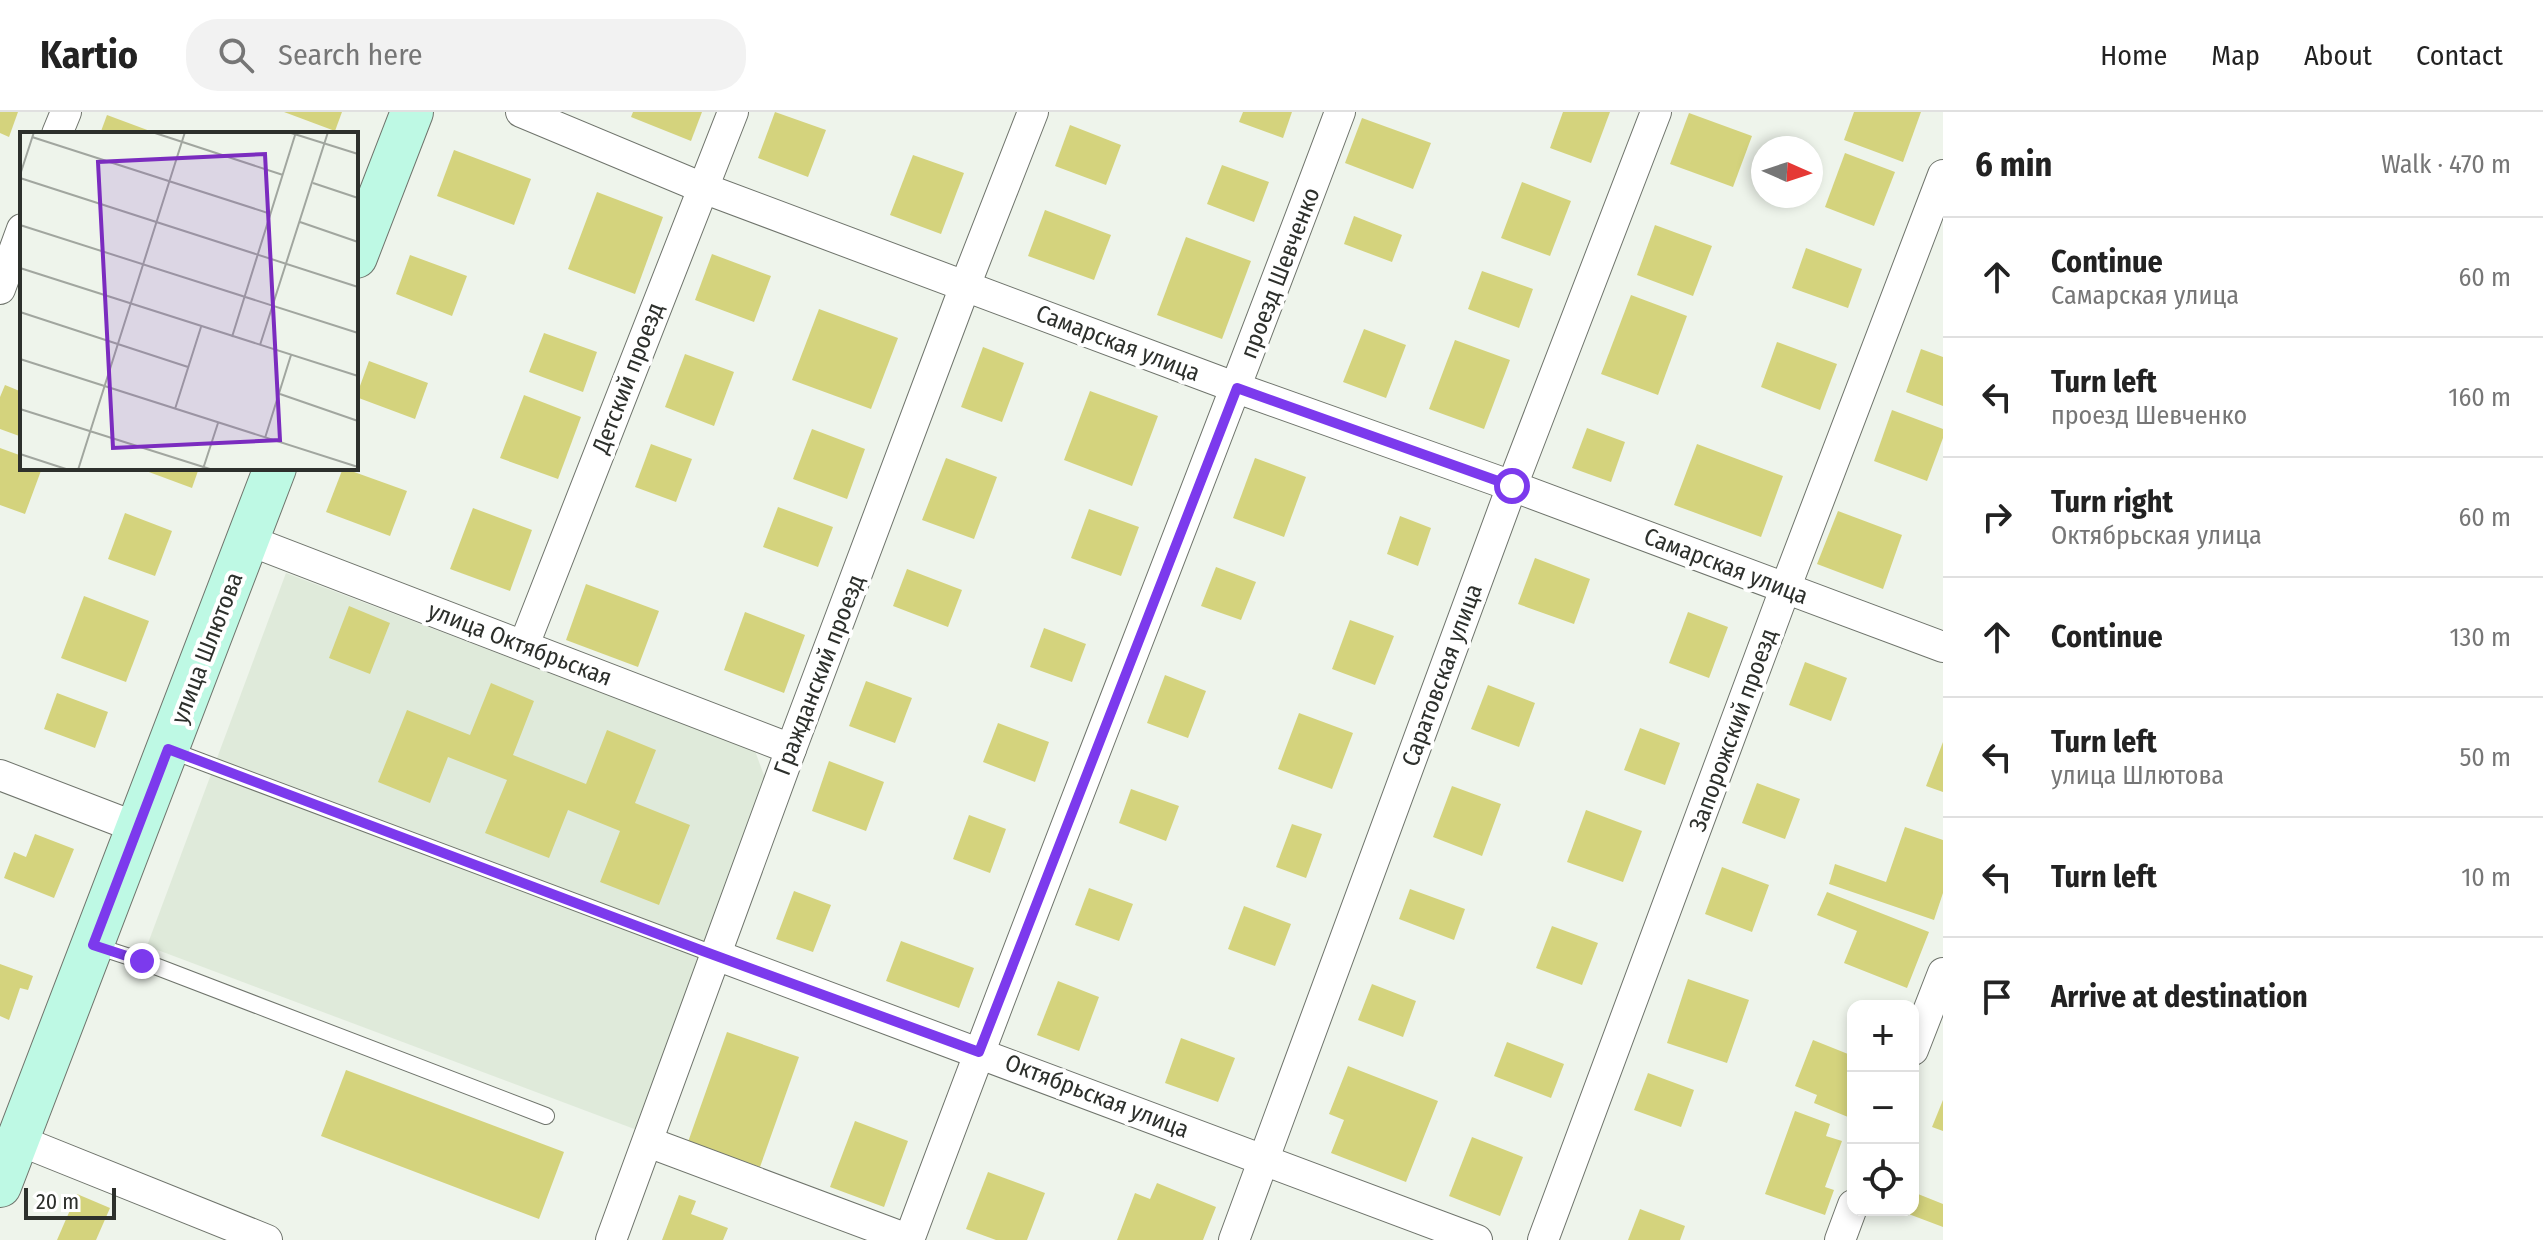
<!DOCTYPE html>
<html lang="en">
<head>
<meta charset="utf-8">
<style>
  body { margin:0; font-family:"Fira Sans Condensed",sans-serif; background:#f2f2f2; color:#222 }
  .controls { position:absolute; right:24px; bottom:24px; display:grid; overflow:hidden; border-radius:16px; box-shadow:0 4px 12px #0003 }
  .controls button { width:72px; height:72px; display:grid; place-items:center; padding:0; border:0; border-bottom:2px solid #e0e0e0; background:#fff; color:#222; font:40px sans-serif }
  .compass { position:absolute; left:1751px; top:24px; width:72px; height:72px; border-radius:50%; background:#fff; box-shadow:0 4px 12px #0003; rotate:93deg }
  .scale { position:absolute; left:24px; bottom:20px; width:92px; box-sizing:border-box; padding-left:8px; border:4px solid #2d302c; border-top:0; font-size:22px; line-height:28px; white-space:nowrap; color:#2d302c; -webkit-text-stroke:6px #fff; paint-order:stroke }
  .stop { position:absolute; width:24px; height:24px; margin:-18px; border:6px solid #7c3aed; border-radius:50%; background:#fff }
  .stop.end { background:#7c3aed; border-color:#fff; box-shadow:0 2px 8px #0008 }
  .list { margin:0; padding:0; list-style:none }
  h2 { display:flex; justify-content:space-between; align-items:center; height:104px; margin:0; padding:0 32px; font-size:34px }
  h2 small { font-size:26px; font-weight:400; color:#767676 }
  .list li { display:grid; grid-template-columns:52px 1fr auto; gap:24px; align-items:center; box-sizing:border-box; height:120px; padding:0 32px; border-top:2px solid #e0e0e0 }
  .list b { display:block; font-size:30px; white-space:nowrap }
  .list p { margin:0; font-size:26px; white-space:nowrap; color:#767676 }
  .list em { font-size:26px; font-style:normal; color:#767676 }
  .icon { flex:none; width:44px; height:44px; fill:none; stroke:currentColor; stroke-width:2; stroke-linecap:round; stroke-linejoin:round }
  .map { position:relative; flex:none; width:1943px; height:1128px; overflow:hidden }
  header { display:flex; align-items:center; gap:48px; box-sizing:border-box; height:112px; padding:0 40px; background:#fff; border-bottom:2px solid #e0e0e0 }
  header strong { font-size:38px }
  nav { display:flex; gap:44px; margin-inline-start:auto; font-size:28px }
  .search { width:560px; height:72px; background:#f2f2f2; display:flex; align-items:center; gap:20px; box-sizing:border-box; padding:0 28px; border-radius:32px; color:#767676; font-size:30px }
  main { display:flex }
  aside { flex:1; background:#fff }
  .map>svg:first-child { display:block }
</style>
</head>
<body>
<header>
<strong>Kartio</strong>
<div class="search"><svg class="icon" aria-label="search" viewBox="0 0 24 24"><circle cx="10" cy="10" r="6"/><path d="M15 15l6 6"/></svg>Search here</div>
<nav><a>Home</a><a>Map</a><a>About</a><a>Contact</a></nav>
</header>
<main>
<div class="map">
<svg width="1943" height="1128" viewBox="0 0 1943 1128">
  <rect width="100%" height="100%" fill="#eef4eb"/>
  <polygon fill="#dfeada" points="286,461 755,639 768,674 637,1018 147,834"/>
  <g fill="#d4d37d">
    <polygon points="0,0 18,0 9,25 0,21"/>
    <polygon points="284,0 342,0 335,19"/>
    <polygon points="633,0 702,0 691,29 631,5"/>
    <polygon points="775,0 826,18 808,65 758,46"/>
    <polygon points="1243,0 1292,0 1283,26 1239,10"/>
    <polygon points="1563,0 1610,0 1591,51 1550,36"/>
    <polygon points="1854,0 1921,0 1903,50 1844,28"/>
    <polygon points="1689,1 1752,24 1733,75 1670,52"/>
    <polygon points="107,3 150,19 149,22 100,22"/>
    <polygon points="1362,6 1431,31 1413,77 1345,51"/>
    <polygon points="1070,13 1121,33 1106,73 1055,54"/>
    <polygon points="454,38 531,67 514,113 437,84"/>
    <polygon points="1845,41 1895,60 1874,114 1825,95"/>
    <polygon points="913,43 964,61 941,122 890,103"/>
    <polygon points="1222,53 1269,70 1254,110 1207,92"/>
    <polygon points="1522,70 1571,89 1550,144 1501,126"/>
    <polygon points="597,80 663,105 635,182 568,157"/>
    <polygon points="1045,98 1111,123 1094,168 1028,144"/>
    <polygon points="1354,104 1402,123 1392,150 1344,132"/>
    <polygon points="1655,113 1712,134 1693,184 1637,163"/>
    <polygon points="1186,125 1251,149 1222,227 1157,203"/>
    <polygon points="1806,136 1862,157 1848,196 1792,176"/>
    <polygon points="712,142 771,164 754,210 695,188"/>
    <polygon points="410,143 467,164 452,204 396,182"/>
    <polygon points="1482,159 1533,177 1519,216 1468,197"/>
    <polygon points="1631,183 1687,204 1658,283 1601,262"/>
    <polygon points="819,197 898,226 871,297 792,268"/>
    <polygon points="1364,217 1406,233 1386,286 1343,270"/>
    <polygon points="544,221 597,240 583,280 529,260"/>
    <polygon points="1455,228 1510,248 1484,317 1429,297"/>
    <polygon points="1777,230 1837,252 1820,298 1761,275"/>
    <polygon points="983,235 1024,251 1002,310 961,295"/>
    <polygon points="1921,237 1943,245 1943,294 1906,280"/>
    <polygon points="685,242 734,260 714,314 665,295"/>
    <polygon points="369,249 428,271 415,307 356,285"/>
    <polygon points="5,273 22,280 22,325 0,317 0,285"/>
    <polygon points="1090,279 1158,304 1132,374 1064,348"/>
    <polygon points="524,283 581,305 558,367 500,346"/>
    <polygon points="1892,298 1943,317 1943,326 1927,369 1874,349"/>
    <polygon points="1587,316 1625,330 1611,370 1572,356"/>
    <polygon points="812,317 865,337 847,387 793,367"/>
    <polygon points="651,332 692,347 676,390 635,375"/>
    <polygon points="1697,332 1783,364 1761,425 1674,393"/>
    <polygon points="0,336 22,344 22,356 42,356 25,402 0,393"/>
    <polygon points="946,346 997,365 974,427 922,408"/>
    <polygon points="1255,346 1306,365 1284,425 1233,406"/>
    <polygon points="138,356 199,356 192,376"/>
    <polygon points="343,356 407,379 390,424 326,400"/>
    <polygon points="778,395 833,415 818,455 763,435"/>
    <polygon points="473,396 532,418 510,479 450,457"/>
    <polygon points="1089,397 1139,415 1121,464 1071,446"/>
    <polygon points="1838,399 1902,423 1883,477 1817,452"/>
    <polygon points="125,401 172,419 155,464 108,447"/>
    <polygon points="1400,404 1431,416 1418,454 1387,442"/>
    <polygon points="1535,446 1590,467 1574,512 1518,492"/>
    <polygon points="1216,455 1256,470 1241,508 1201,494"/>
    <polygon points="907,457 962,478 948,515 893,494"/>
    <polygon points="586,472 659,499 638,555 566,528"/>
    <polygon points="84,484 149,509 126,570 61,546"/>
    <polygon points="349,494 390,511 370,562 329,546"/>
    <polygon points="745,500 805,523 784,581 724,558"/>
    <polygon points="1688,500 1728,515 1709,566 1669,551"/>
    <polygon points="1350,508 1394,524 1375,573 1332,557"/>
    <polygon points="1044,516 1086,532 1072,570 1030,555"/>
    <polygon points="1805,550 1847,566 1831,609 1789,593"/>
    <polygon points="1165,563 1206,579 1188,626 1147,611"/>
    <polygon points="866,569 912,586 895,631 849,614"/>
    <polygon points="491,571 534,589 513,643 586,672 607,618 656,638 635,691 690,713 659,793 600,770 620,719 568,698 549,746 485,721 507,668 448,645 430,691 378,670 407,598 470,623"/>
    <polygon points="1488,573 1535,591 1519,635 1471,617"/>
    <polygon points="57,581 108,600 95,636 44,617"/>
    <polygon points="1299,601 1353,621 1332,677 1278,657"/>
    <polygon points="998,611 1049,630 1035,670 983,650"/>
    <polygon points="1640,616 1680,631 1665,673 1624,658"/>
    <polygon points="1943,630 1943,680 1926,674"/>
    <polygon points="829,649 884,670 866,719 812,699"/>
    <polygon points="1757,671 1800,687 1785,727 1742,711"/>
    <polygon points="1452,674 1501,692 1482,744 1433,725"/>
    <polygon points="1131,677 1179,694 1166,729 1119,711"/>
    <polygon points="1586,698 1642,719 1623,770 1567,750"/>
    <polygon points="969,703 1006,717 990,761 953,747"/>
    <polygon points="1292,712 1322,722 1306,766 1276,755"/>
    <polygon points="1905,715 1943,728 1943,781 1934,808 1829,772 1835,752 1886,770"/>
    <polygon points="35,722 74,737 54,786 4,766 14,740 26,745"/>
    <polygon points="1722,755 1769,773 1752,820 1705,802"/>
    <polygon points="1089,776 1133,792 1119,829 1075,813"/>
    <polygon points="1410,777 1465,797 1454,828 1399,807"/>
    <polygon points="794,779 831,793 813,840 776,827"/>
    <polygon points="1827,780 1929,820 1907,876 1844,851 1857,819 1817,803"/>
    <polygon points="1244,794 1291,812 1275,854 1228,837"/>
    <polygon points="1552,814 1598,831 1582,873 1536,856"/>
    <polygon points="901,829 974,856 959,896 886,869"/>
    <polygon points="0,852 33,864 28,878 20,876 9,908 0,904"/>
    <polygon points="1688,867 1749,888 1727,951 1667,931"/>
    <polygon points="1058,869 1099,885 1079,939 1037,923"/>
    <polygon points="1372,872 1416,889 1403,925 1358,908"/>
    <polygon points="727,920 799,945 760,1055 688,1030"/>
    <polygon points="1181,926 1235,946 1218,990 1165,971"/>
    <polygon points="1813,928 1853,944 1853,993 1848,1005 1814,991 1817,983 1795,974"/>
    <polygon points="1507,930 1564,952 1551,986 1494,964"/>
    <polygon points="1348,954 1438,989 1406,1070 1331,1041 1344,1008 1329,1002"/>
    <polygon points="346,958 564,1040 539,1107 321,1024"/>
    <polygon points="1648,961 1694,978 1681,1015 1634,998"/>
    <polygon points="1943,988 1943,1019 1932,1015"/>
    <polygon points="1795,999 1830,1012 1826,1024 1842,1029 1825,1075 1834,1078 1825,1103 1765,1082"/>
    <polygon points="855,1009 908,1029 884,1095 830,1075"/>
    <polygon points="1472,1025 1523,1045 1500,1104 1449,1084"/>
    <polygon points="988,1060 1045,1081 1027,1128 996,1128 966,1117"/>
    <polygon points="1157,1071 1216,1095 1203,1128 1117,1128 1135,1081 1150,1087"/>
    <polygon points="1913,1080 1943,1092 1943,1115 1898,1098 1913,1098"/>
    <polygon points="77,1082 110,1096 96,1128 57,1128"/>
    <polygon points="679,1083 696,1089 691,1102 728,1116 723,1128 662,1128"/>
    <polygon points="1640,1097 1685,1114 1680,1128 1628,1128"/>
  </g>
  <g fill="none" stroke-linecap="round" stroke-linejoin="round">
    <defs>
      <g id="service">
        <polyline points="170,638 716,843"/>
        <polyline points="93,833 142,849 546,1004"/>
      </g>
      <g id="minor">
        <polyline points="521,0 703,76 1237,276 1512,374 1943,535"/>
        <polyline points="57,22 66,0"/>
        <polyline points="0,177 22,117"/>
        <polyline points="248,428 791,637"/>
        <polyline points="524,533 733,0"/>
        <polyline points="0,663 138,716"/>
        <polyline points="716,843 1477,1128"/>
        <polyline points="1913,938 1943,861"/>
        <polyline points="18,1028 267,1128"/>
        <polyline points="648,1030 910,1128"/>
        <polyline points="611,1128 791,637 965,174 1033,0"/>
        <path d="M909 1128C1049 751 1199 377 1340 0"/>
        <polyline points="1234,1128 1512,374 1656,0"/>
        <polyline points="1543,1128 1785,477 1943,63"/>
        <polyline points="1840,1128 1853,1093"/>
      </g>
      <g id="secondary">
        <polyline points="356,145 412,0"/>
        <polyline points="0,1074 275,356"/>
      </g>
    </defs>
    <use href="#service" stroke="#6f746c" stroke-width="18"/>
    <use href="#minor" stroke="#6f746c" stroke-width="32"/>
    <use href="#secondary" stroke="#6f746c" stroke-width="44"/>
    <use href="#service" stroke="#fff" stroke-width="16"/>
    <use href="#minor" stroke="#fff" stroke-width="30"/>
    <use href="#secondary" stroke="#bef9e4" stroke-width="42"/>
  </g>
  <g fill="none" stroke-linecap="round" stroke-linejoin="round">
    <polyline stroke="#7c3aed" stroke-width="10" points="142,849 93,833 168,637 703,839 979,940 1237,276 1512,374"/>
  </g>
  <g text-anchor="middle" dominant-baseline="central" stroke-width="8" stroke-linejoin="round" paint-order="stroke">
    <g font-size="24" fill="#2d302c" stroke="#fff">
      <text transform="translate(1280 161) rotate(-69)">проезд Шевченко</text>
      <text transform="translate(1118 231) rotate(21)">Самарская улица</text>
      <text transform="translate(628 266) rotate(-69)">Детский проезд</text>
      <text transform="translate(1726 454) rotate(21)">Самарская улица</text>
      <text transform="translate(520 532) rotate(21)">улица Октябрьская</text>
      <text transform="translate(207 536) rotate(-69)">улица Шлютова</text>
      <text transform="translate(819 563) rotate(-69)">Гражданский проезд</text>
      <text transform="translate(1442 563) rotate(-70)">Саратовская улица</text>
      <text transform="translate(1733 618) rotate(-70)">Запорожский проезд</text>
      <text transform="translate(1097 984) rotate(21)">Октябрьская улица</text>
    </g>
  </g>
  <g transform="translate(20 20)">
    <rect width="338" height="338" fill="#eef4eb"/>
    <path fill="none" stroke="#a1a69f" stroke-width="2" d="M132 0 263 43M268 0 338 22M12 5 251 82M0 43 14 0M0 46 338 155M293 51 338 66M280 90 338 110M0 93 338 201M0 136 338 244M0 180 168 235M212 205 276 0M240 213 308 0M0 227 338 335M260 262 338 289M0 277 193 338M155 277 181 195M245 306 271 223M0 322 49 338M183 337 198 291M58 338 165 0"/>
    <path fill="#7b2cbf" fill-opacity="0.15" stroke="#7b2cbf" stroke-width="4" d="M245 22 260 308 93 316 78 30Z"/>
    <rect width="338" height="338" fill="none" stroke="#2d302c" stroke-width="4"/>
  </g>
</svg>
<div class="controls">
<button>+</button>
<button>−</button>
<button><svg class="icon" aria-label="locate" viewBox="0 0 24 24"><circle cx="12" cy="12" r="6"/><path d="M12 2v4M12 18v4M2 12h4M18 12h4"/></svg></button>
</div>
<svg class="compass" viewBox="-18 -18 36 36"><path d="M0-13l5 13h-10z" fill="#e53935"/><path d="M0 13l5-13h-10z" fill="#767676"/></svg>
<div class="scale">20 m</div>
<div class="stop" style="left:1512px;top:374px"></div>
<div class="stop end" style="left:142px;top:849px"></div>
</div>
<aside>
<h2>6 min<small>Walk · 470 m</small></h2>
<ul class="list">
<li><svg class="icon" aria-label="ahead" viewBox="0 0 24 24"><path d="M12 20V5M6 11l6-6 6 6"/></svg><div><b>Continue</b><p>Самарская улица</p></div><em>60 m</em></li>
<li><svg class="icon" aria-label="left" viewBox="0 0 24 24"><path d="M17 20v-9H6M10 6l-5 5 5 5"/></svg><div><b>Turn left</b><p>проезд Шевченко</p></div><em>160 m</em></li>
<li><svg class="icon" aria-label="right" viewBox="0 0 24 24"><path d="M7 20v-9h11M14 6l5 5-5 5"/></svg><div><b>Turn right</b><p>Октябрьская улица</p></div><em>60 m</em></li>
<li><svg class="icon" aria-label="ahead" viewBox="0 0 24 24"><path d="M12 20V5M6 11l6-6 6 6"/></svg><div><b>Continue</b></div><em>130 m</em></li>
<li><svg class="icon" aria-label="left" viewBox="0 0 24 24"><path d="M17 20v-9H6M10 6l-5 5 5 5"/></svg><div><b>Turn left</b><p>улица Шлютова</p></div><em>50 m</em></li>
<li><svg class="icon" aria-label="left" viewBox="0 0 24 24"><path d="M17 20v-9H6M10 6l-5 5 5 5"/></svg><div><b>Turn left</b></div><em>10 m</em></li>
<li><svg class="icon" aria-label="arrive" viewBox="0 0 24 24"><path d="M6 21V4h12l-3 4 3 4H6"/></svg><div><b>Arrive at destination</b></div></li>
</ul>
</aside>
</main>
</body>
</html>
